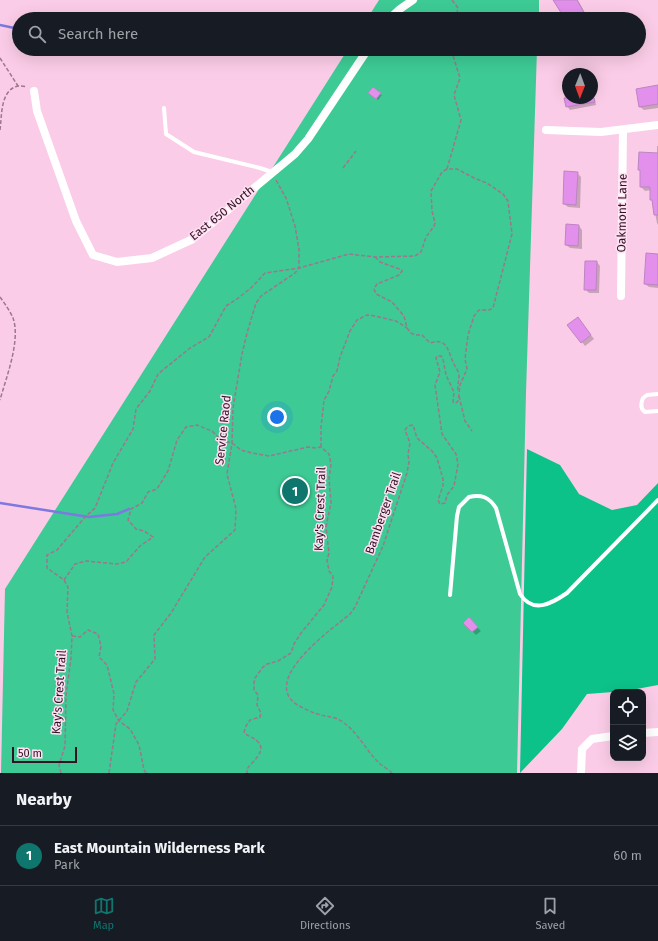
<!DOCTYPE html>
<html lang="en">
<head>
<meta charset="utf-8">
<style>
  body { margin:0; font-family:"Fira Sans",sans-serif; background:#242831; color:#f1f3f6 }
  .controls { position:absolute; right:12px; bottom:12px; display:grid; overflow:hidden; border-radius:8px; box-shadow:0 4px 16px #0002 }
  .controls button { width:36px; height:36px; display:grid; place-items:center; padding:0; border:0; border-bottom:1px solid #363941; background:#171b24; color:#f1f3f6; font:20px sans-serif }
  .compass { position:absolute; left:562px; top:68px; width:36px; height:36px; border-radius:50%; background:#171b24; box-shadow:0 4px 16px #0002; rotate:181deg }
  .scale { position:absolute; left:12px; bottom:10px; width:65px; box-sizing:border-box; padding-left:4px; border:2px solid #2e1324; border-top:0; font-size:11px; line-height:14px; white-space:nowrap; color:#2e1324; -webkit-text-stroke:3px #ffdff1; paint-order:stroke }
  .you { position:absolute; left:277px; top:417px; width:14px; height:14px; margin:-10px; border:3px solid #fff; border-radius:50%; background:#1a73e8; box-shadow:0 0 0 6px #1a73e833 }
  .badge { display:grid; place-items:center; width:26px; height:26px; border-radius:50%; background:#0f766e; color:#fff; font-size:13px; font-weight:700 }
  .pin { position:absolute; translate:-50% -50%; border:2px solid #fff; box-shadow:0 1px 4px #0006 }
  .list { margin:0; padding:0; list-style:none }
  h2 { display:flex; justify-content:space-between; align-items:center; height:52px; margin:0; padding:0 16px; font-size:17px }
  h2 small { font-size:13px; font-weight:400; color:#9ea1a6 }
  .list li { display:grid; grid-template-columns:26px 1fr auto; gap:12px; align-items:center; box-sizing:border-box; height:60px; padding:0 16px; border-top:1px solid #363941 }
  .list b { display:block; font-size:15px; white-space:nowrap }
  .list p { margin:0; font-size:13px; white-space:nowrap; color:#9ea1a6 }
  .list em { font-size:13px; font-style:normal; color:#9ea1a6 }
  .icon { flex:none; width:22px; height:22px; fill:none; stroke:currentColor; stroke-width:2; stroke-linecap:round; stroke-linejoin:round }
  .map { position:relative; flex:none; width:658px; height:773px; overflow:hidden }
  .search { position:absolute; background:#171b24; box-shadow:0 4px 16px #0002; left:12px; right:12px; top:12px; height:44px; display:flex; align-items:center; gap:10px; box-sizing:border-box; padding:0 14px; border-radius:22px; color:#9ea1a6; font-size:15px }
  .sheet { height:112px; background:#171b24 }
  nav { display:flex; justify-content:space-around; align-items:center; box-sizing:border-box; height:56px; border-top:1px solid #363941; background:#171b24; font-size:11px; color:#9ea1a6 }
  nav a { display:grid; justify-items:center; gap:2px }
  nav .on { color:#0f766e }
  .map>svg:first-child { display:block }
</style>
</head>
<body>
<div class="map">
<svg width="658" height="773" viewBox="0 0 658 773">
  <rect width="100%" height="100%" fill="#fbcce7"/>
  <g fill="#3dca95">
    <polygon points="379,0 539,0 539,19 367,19"/>
    <polygon points="348,49 537,49 526,393 517,773 1,773 5,589"/>
  </g>
  <polygon fill="#0cc289" points="527,449 560,465 579,494 612,510 637,505 658,483 658,685 626,691 587,694 562,729 520,773"/>
  <g fill="#0003">
    <polygon points="554,0 578,0 588,19 566,19"/>
    <polygon points="592,86 596,105 570,110 567,106 563,88 568,87 568,98 592,98"/>
    <polygon points="658,86 658,108 644,110 640,107"/>
    <polygon points="371,94 380,94 382,95 378,100"/>
    <polygon points="657,146 658,146 658,225 657,223 653,202 651,199 651,190 645,191 641,187 641,171 639,169 657,154"/>
    <polygon points="577,173 581,177 580,208 568,207 564,204"/>
    <polygon points="579,226 582,230 582,249 570,248 566,245"/>
    <polygon points="658,255 658,288 649,287 645,284"/>
    <polygon points="597,262 600,266 599,293 589,293 585,289"/>
    <polygon points="581,322 594,339 585,346 582,342"/>
    <polygon points="469,619 481,631 476,635 464,623"/>
  </g>
  <g fill="none" stroke-linecap="round" stroke-linejoin="round">
    <g stroke="#7e78e1" stroke-width="2.5">
      <polyline points="0,25 19,29"/>
      <polyline points="142,49 148,49"/>
      <polyline points="0,503 89,517 117,514 129,509"/>
    </g>
  </g>
  <g fill="#e290ec" stroke="#bc85c2">
    <polygon points="553,0 577,0 588,19 565,19"/>
    <polygon points="658,85 658,104 639,107 636,89"/>
    <polygon points="373,87 381,93 376,99 368,93"/>
    <polygon points="564,98 594,98 595,102 566,107"/>
    <polygon points="639,152 658,153 658,215 654,215 652,200 650,200 650,187 640,187 640,170 638,170"/>
    <polygon points="564,171 578,172 576,205 563,204"/>
    <polygon points="566,224 579,225 578,246 565,245"/>
    <polygon points="646,253 658,254 658,285 644,284"/>
    <polygon points="585,261 597,261 596,290 584,290"/>
    <polygon points="578,317 591,335 581,343 567,325"/>
    <polygon points="469,617 478,627 472,632 463,623"/>
  </g>
  <g fill="none" stroke-linecap="round" stroke-linejoin="round">
    <g stroke="#9c778d" stroke-width="1.5" stroke-dasharray="4 2" stroke-linecap="butt">
      <polyline points="452,0 458,8 456,19"/>
      <polyline points="0,58 18,86"/>
      <path d="M0 130C2 116 0 90 18 86 21 86 24 86 27 87"/>
      <polyline points="343,168 356,151"/>
      <polyline points="447,169 461,120 454,95 460,78 451,49"/>
      <path d="M375 257 380 262 402 270V271L399 275 377 284 374 289 376 294 392 302 404 316 407 328 411 333 415 335H422L430 343C447 337 448 351 453 362 455 367 459 371 459 376 459 382 457 386 458 392"/>
      <path d="M0 297C5 304 10 311 13 318 21 340 6 378 0 400"/>
      <polyline points="459,396 465,421 472,431"/>
      <polyline points="321,447 321,427 324,400 329,391 333,376 337,371 340,357 350,331 357,320 367,315 375,316 396,321 407,328"/>
      <path d="M64 580 75 564 86 561 116 564 126 562 140 546 153 537 144 531 136 529 128 520 131 509 142 503 148 492 157 489 168 471 177 440 186 427 197 425 212 431 221 440 232 443 241 450 252 453 269 456 308 447 315 448 321 447 329 454 331 464 329 479 331 503 326 527 329 553 327 560 329 571 333 576 332 587 324 605 301 633 294 644 291 653 278 661 267 664 263 667 255 678 254 683V690L258 695 257 705 261 713 260 717 250 720 246 726 244 732C248 737 254 737 258 742 267 751 252 762 247 769V773"/>
      <polyline points="72,636 80,637 88,630 98,634 101,646 99,657 107,665 114,694 113,710 119,721 130,729 139,745 144,770 146,773"/>
      <path d="M61 773 59 765 65 746 66 695 71 658 72 636 67 612 68 587 64 580 47 568V555L57 550 85 517 95 508 113 463 133 429 136 409 150 391 158 374 190 348 209 337 226 306 237 299 252 287 265 273 299 268 349 254 375 257 415 256 421 252 426 237 434 226 435 223 432 211 431 191 442 172 447 169H457L474 178 487 183 503 194 508 201 512 234 493 308 489 310H479L474 316 468 335 465 359 467 369 460 385 458 401 456 403 453 402 454 392 446 375 443 359 441 356H437L436 358 440 372 435 385 442 434 456 454 458 464 454 486 447 495 445 503 440 504 438 500 443 486V479L437 458 432 451 417 438 413 425 408 426 405 430 410 443 408 454 409 462 407 473 383 546 355 607 350 614C332 629 261 679 296 704 304 709 313 713 321 715 329 717 337 717 344 723 358 733 366 750 378 762 382 766 388 769 392 773"/>
      <polyline points="109,773 116,724 127,711 136,682 155,659 154,635 171,613 205,557 235,530 236,509 227,474 232,443 233,408 242,354 247,333 256,303 261,296 295,273 299,268 299,249 295,226 286,198 276,180"/>
    </g>
    <g stroke="#fff" stroke-width="4">
      <polyline points="164,108 166,134 194,152 260,168 272,172"/>
      <path d="M658 394 647 395 643 398C641 403 640 409 645 412L658 411"/>
      <path d="M450 595 457 516 459 507 469 497C481 494 489 497 496 508L520 594C533 614 551 604 567 593L658 500"/>
    </g>
    <g stroke="#fff" stroke-width="8">
      <polyline points="389,19 400,9 413,0"/>
      <polyline points="34,91 37,111 76,221 93,255 117,262 152,258 193,239 295,154 308,139 368,49"/>
      <polyline points="546,130 601,132 658,125"/>
      <polyline points="621,296 623,130"/>
      <polyline points="643,733 658,732"/>
      <polyline points="581,773 582,749 592,739 613,736"/>
    </g>
  </g>
  <g text-anchor="middle" dominant-baseline="central" stroke-width="3" stroke-linejoin="round" paint-order="stroke">
    <g font-size="12" fill="#2e1324" stroke="#ffdff1">
      <text transform="translate(222 213) rotate(-39)">East 650 North</text>
      <text transform="translate(622 213) rotate(-89)">Oakmont Lane</text>
      <text transform="translate(223 430) rotate(-84)">Service Raod</text>
      <text transform="translate(320 509) rotate(-88)">Kay's Crest Trail</text>
      <text transform="translate(383 513) rotate(-71)">Bamberger Trail</text>
      <text transform="translate(59 692) rotate(-86)">Kay's Crest Trail</text>
    </g>
  </g>
</svg>
<div class="controls">
<button><svg class="icon" aria-label="locate" viewBox="0 0 24 24"><circle cx="12" cy="12" r="6"/><path d="M12 2v4M12 18v4M2 12h4M18 12h4"/></svg></button>
<button><svg class="icon" aria-label="layers" viewBox="0 0 24 24"><path d="M12 4l9 5-9 5-9-5zM3 14l9 5 9-5"/></svg></button>
</div>
<svg class="compass" viewBox="-18 -18 36 36"><path d="M0-13l5 13h-10z" fill="#e53935"/><path d="M0 13l5-13h-10z" fill="#9ea1a6"/></svg>
<div class="scale">50 m</div>
<div class="you"></div>
<div class="pin badge" style="left:295px;top:491px">1</div>
<div class="search"><svg class="icon" aria-label="search" viewBox="0 0 24 24"><circle cx="10" cy="10" r="6"/><path d="M15 15l6 6"/></svg>Search here</div>
</div>
<section class="sheet">
<h2>Nearby<small></small></h2>
<ul class="list">
<li><span class="badge">1</span><div><b>East Mountain Wilderness Park</b><p>Park</p></div><em>60 m</em></li>
</ul>
</section>
<nav>
<a class="on"><svg class="icon" aria-label="map" viewBox="0 0 24 24"><path d="M3 6l6-2 6 2 6-2v14l-6 2-6-2-6 2zM9 4v14M15 6v14"/></svg>Map</a>
<a><svg class="icon" aria-label="directions" viewBox="0 0 24 24"><path d="M12 3l9 9-9 9-9-9zM9 14v-3h6M13 9l2 2-2 2"/></svg>Directions</a>
<a><svg class="icon" aria-label="saved" viewBox="0 0 24 24"><path d="M7 4h10v16l-5-4-5 4z"/></svg>Saved</a>
</nav>
</body>
</html>
